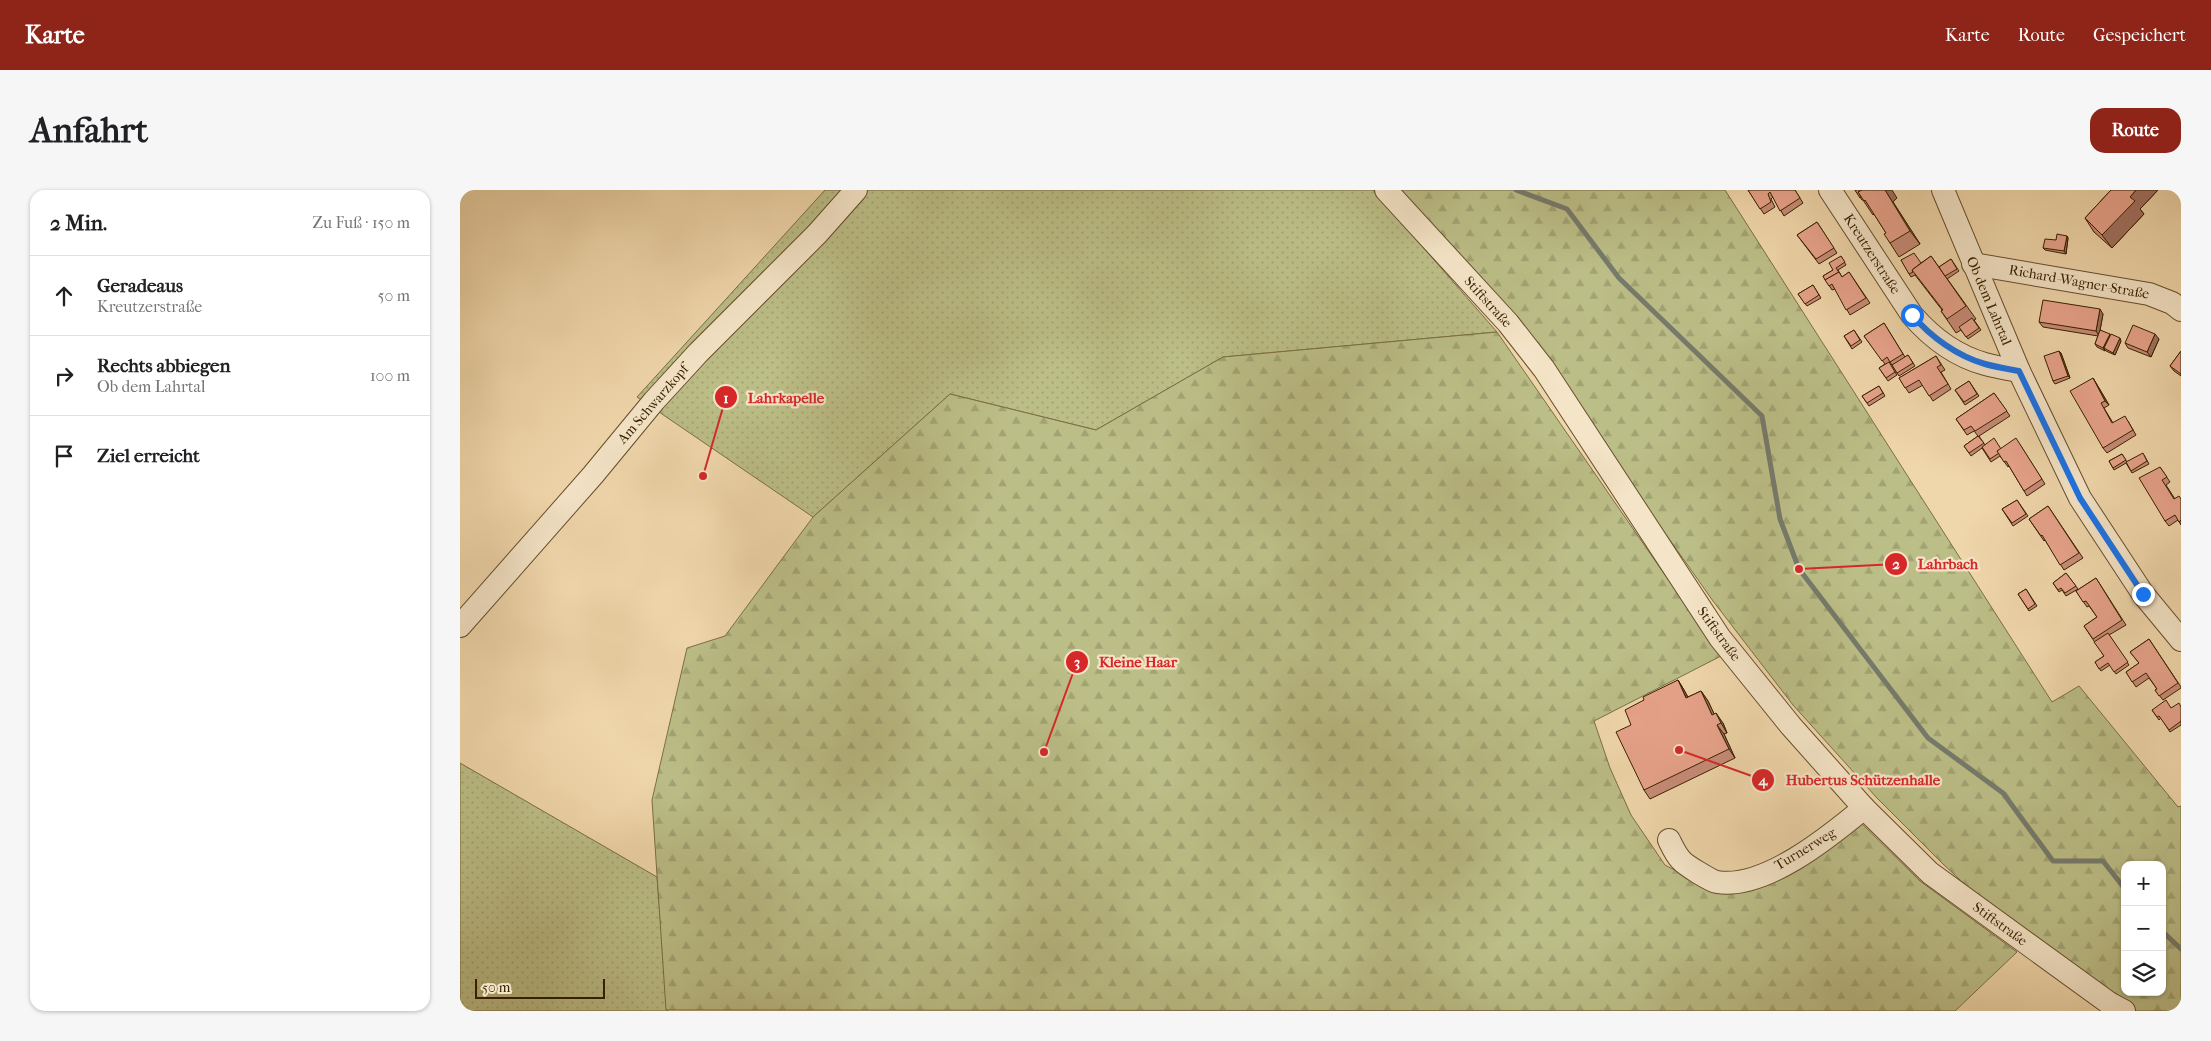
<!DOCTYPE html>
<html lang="de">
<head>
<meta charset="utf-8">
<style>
  body { margin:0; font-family:"IM FELL French Canon",serif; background:#f6f6f6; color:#202124 }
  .controls { position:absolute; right:15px; bottom:15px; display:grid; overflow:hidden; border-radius:10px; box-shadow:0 1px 4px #0004 }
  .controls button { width:45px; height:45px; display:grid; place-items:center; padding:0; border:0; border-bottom:1px solid #e0e0e0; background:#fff; color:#202124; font:25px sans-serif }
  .scale { position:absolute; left:15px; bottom:12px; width:130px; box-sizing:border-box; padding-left:5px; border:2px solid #392001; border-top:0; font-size:14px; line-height:18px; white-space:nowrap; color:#392001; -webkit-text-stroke:4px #f5e5c8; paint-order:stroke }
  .stop { position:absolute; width:15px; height:15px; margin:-11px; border:4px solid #1a73e8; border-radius:50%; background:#fff }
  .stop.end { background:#1a73e8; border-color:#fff; box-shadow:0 1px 5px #0008 }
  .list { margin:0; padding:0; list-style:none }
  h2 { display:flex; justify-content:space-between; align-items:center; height:65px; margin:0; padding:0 20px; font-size:21px }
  h2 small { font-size:16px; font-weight:400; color:#757577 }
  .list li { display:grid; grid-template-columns:32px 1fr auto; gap:15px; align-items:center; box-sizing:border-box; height:80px; padding:0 20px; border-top:1px solid #e0e0e0 }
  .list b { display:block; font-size:19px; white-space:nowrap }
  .list p { margin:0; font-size:16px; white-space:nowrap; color:#757577 }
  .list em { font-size:16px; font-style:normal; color:#757577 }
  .icon { flex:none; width:28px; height:28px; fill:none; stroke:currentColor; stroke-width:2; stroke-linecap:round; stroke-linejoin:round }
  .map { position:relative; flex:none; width:1721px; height:821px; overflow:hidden; border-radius:15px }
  header { display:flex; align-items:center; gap:30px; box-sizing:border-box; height:70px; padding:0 25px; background:#8f2418; color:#fff }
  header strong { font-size:24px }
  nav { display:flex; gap:28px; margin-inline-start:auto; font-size:18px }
  .intro { display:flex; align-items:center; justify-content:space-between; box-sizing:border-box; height:120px; padding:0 30px }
  h1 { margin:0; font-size:35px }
  .button { padding:12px 22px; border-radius:15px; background:#8f2418; color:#fff; font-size:18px; font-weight:700 }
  main { display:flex; gap:30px; padding:0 30px }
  aside { flex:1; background:#fff; border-radius:15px; box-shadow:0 1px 4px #0004 }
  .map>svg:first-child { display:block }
</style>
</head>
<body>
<header>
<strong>Karte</strong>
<nav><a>Karte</a><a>Route</a><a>Gespeichert</a></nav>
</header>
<div class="intro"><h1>Anfahrt</h1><a class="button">Route</a></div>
<main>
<aside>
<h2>2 Min.<small>Zu Fuß · 150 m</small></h2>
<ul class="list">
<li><svg class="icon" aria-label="ahead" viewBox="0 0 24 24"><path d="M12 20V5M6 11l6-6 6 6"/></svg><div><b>Geradeaus</b><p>Kreutzerstraße</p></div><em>50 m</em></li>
<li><svg class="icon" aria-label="right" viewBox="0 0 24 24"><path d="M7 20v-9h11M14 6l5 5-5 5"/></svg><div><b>Rechts abbiegen</b><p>Ob dem Lahrtal</p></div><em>100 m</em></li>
<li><svg class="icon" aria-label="arrive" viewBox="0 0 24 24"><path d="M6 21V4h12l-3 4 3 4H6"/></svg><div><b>Ziel erreicht</b></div></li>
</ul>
</aside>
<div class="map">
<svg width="1721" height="821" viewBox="0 0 1721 821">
  <defs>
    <pattern id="grass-dots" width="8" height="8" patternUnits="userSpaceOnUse" patternTransform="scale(1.25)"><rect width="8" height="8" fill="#bcbe87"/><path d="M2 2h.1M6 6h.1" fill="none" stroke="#a2a373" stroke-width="1.8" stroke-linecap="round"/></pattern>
    <pattern id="forest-firs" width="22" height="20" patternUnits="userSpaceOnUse" patternTransform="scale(1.25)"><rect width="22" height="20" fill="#bcbe87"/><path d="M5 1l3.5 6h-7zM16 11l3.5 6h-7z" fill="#a2a373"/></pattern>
  </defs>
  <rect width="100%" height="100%" fill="#f0d7ab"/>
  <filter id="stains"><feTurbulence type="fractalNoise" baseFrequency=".004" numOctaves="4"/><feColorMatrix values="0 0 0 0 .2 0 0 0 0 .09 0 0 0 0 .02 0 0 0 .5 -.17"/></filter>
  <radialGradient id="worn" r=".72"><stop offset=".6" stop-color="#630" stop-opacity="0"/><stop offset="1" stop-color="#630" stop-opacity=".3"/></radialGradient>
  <g fill="url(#grass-dots)" stroke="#7a6f44">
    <polygon points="365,0 913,0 1037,142 763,167 636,240 490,204 353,327 177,207"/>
    <polygon points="0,573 197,687 208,821 0,821"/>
  </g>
  <g fill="url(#forest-firs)" stroke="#7a6f44" fill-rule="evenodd">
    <path d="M941 0H1265L1592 512 1619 496 1718 617 1721 616V821H1664L1572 757 1483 674 1416 607 1333 515 1253 411 1053 128ZM1665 675H1702V802H1665Z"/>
    <polygon points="1037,142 1261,466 1134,531 1150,578 1171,625 1205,675 1249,698 1398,630 1460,691 1557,762 1495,821 206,820 192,610 227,458 265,446 353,327 490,204 636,240 763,167"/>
  </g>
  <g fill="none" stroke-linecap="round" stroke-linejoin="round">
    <g stroke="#767b6c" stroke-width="5">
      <polyline points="1056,0 1107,19 1159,88 1302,226 1320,329 1339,379 1468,548 1543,603 1593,671 1643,671 1665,699"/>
      <polyline points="1702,741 1721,759"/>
    </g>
    <defs>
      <g id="minor">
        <polyline points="926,0 1048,133 1084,179 1260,448 1331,536 1404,618 1470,683 1649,813 1664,821"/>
        <path d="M1370 0 1452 125C1471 147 1496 166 1525 174 1536 177 1548 179 1559 181"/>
        <polyline points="1483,0 1559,181 1620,308 1683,404 1721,450"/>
        <polyline points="1513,74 1689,104 1712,113 1721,120"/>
        <polyline points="0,436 133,285 194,211 238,163 357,44 396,0"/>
        <path d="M1209 650C1212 656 1216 665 1221 670 1225 675 1251 691 1257 692 1304 700 1369 647 1404 618"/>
      </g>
    </defs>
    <use href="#minor" stroke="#674e2c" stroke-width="24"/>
    <use href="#minor" stroke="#f5e5c8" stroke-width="22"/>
  </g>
  <g fill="#c88c78" stroke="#392001">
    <polygon points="1288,0 1335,0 1343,13 1324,26 1313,7 1311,9 1315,17 1304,24"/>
    <polygon points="1395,0 1437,8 1433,12 1460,54 1439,67 1430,53 1426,43 1414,24 1413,25 1403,10 1402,10"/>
    <polygon points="1651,0 1698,0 1680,19 1684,24 1652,58 1634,42 1625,28"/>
    <polygon points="1357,32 1377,63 1359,74 1337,45"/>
    <polygon points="1607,46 1608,48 1606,64 1585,60 1583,58 1596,50"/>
    <polygon points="1381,66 1386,75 1378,80 1382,87 1389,82 1410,113 1390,125 1375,99 1372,100 1363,86 1373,80"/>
    <polygon points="1471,66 1516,129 1514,130 1521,140 1508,149 1501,140 1496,143 1481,121 1482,120 1455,85 1451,87 1441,70 1461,73"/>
    <polygon points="1491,69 1499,81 1487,89 1479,77"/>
    <polygon points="1353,95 1361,108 1347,116 1338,104"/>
    <polygon points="1643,124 1640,140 1661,151 1655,165 1646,161 1645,160 1645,161 1637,157 1635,154 1638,146 1583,137 1579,132"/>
    <polygon points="1424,133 1445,167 1448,165 1455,176 1439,186 1430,172 1429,173 1437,185 1428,191 1419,178 1425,174 1404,146"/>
    <polygon points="1394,140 1402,152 1392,159 1384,146"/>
    <polygon points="1699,149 1691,167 1668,158 1665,153"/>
    <polygon points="1599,161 1601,163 1610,188 1595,194 1593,191"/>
    <polygon points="1721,161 1721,186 1714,181 1710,176"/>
    <polygon points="1476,166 1485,180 1481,182 1491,199 1473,211 1463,195 1449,203 1439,188"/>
    <polygon points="1633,188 1649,215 1644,218 1653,233 1668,231 1676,245 1647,263 1643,258"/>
    <polygon points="1509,191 1519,206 1505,215 1495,200"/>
    <polygon points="1419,196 1425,206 1409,216 1402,206"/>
    <polygon points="1534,203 1550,226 1519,246 1525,255 1541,259 1559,253 1585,294 1567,306 1549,276 1548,277 1540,266 1531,272 1522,258 1511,266 1504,256 1518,246 1514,241 1507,245 1496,229"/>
    <polygon points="1662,264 1667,272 1684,265 1689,274 1672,283 1666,273 1654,280 1649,271"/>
    <polygon points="1700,277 1710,292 1706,295 1715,309 1721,309 1721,335 1718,330 1709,336 1705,331"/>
    <polygon points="1557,310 1568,326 1553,336 1542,319"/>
    <polygon points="1588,316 1623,368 1604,380 1585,350 1584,351 1569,329"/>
    <polygon points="1606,383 1618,399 1606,406 1602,400 1599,402 1593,393"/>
    <polygon points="1636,388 1666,435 1649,445 1669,475 1656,484 1650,475 1641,481 1635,472 1644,466 1624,436 1637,427 1629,416 1627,417 1616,401"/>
    <polygon points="1566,399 1577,416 1569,421 1558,404"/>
    <polygon points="1689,449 1721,497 1721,498 1703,510 1695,500 1697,499 1689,488 1676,497 1666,482 1679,473 1670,462"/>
    <polygon points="1218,490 1224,500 1228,507 1241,501 1248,511 1254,524 1263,533 1267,543 1264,544 1275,568 1190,609 1184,600 1171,535 1184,510"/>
    <polygon points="1721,517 1721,535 1710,542 1701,528 1699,530 1692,520 1711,518"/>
  </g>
  <g fill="#a27261" stroke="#392001">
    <polygon points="1425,0 1432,0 1437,8 1433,12 1460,54 1450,41"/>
    <polygon points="1676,0 1698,0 1680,19 1684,24 1652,58 1642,45 1670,7"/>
    <polygon points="1607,46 1608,48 1606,64 1604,61"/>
    <polygon points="1640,119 1643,124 1639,146 1636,141"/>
    <polygon points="1650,144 1651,146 1644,158 1645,161 1643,158"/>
    <polygon points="1695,144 1699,149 1691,167 1687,162"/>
    <polygon points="1660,148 1661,151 1655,165 1653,163"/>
    <polygon points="1599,161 1601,163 1610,188 1608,186"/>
    <polygon points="1633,188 1636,193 1649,215 1645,211"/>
    <polygon points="1218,490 1224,500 1233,518 1226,508"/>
    <polygon points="1241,501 1248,511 1259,534 1252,525"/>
    <polygon points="1256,523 1263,533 1267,543 1261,533"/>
    <polygon points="1257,535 1264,544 1275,568 1269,559"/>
  </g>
  <g fill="#e8a38b" stroke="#392001">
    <polygon points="1288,0 1335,0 1340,8 1320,21 1310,2 1308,4 1311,12 1300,19"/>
    <polygon points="1395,0 1402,0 1398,2 1401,7 1400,8"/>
    <polygon points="1402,0 1425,0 1450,41 1430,53 1424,44 1426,43 1405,10 1404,11 1398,2"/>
    <polygon points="1651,0 1676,0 1670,7 1675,11 1642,45 1625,28"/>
    <polygon points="1357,32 1374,58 1356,69 1337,45"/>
    <polygon points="1597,44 1607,46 1604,61 1583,58 1585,49 1596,50"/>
    <polygon points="1454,63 1461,73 1452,80 1453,82 1449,84 1441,70"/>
    <polygon points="1381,66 1385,72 1376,78 1380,84 1379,82 1365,90 1363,86 1373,80 1369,73"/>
    <polygon points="1471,66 1506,116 1487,129 1481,121 1483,120 1452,80"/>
    <polygon points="1491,69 1497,79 1485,86 1479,77"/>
    <polygon points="1379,82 1382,87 1389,82 1406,108 1386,120 1372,94 1369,96 1365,90"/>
    <polygon points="1353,95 1359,105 1345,114 1338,104"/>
    <polygon points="1583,110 1640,119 1636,141 1579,132"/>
    <polygon points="1512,128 1519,138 1506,147 1499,137"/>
    <polygon points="1424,133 1443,164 1430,172 1427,167 1422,171 1404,146"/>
    <polygon points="1673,135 1695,144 1687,162 1665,153"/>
    <polygon points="1394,140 1400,150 1391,156 1384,146"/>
    <polygon points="1640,140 1650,144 1643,158 1635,154"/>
    <polygon points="1651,144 1660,148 1653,163 1644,158"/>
    <polygon points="1599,161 1608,186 1593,191 1584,166"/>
    <polygon points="1721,161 1721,184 1710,176"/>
    <polygon points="1448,165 1453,173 1437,183 1432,175"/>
    <polygon points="1476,166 1481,175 1477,177 1488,194 1469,206 1459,190 1445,198 1439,188"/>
    <polygon points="1429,172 1435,182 1426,188 1419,178"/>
    <polygon points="1633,188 1645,211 1641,213 1652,233 1665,226 1673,240 1643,258 1610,201"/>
    <polygon points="1509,191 1517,204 1504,212 1495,200"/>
    <polygon points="1419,196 1423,203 1407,213 1402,206"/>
    <polygon points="1534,203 1547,221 1515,241 1511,236 1504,240 1496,229"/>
    <polygon points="1518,246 1524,253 1509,263 1504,256"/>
    <polygon points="1534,248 1541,259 1537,261 1539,263 1530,269 1522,257"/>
    <polygon points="1556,248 1582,289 1564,301 1546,271 1544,272 1537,261"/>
    <polygon points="1683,263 1687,271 1671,281 1666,272"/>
    <polygon points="1662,264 1666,270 1653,278 1649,271"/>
    <polygon points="1700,277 1707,287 1702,290 1714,309 1719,306 1721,309 1721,330 1719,332 1715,325 1705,331 1679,288"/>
    <polygon points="1557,310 1566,324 1552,333 1542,319"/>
    <polygon points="1588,316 1619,363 1600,375 1582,345 1581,346 1569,329"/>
    <polygon points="1606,383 1616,396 1605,403 1601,398 1598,400 1593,393"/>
    <polygon points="1636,388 1662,430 1633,449 1624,436 1637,427 1626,411 1623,412 1616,401"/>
    <polygon points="1566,399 1575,414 1568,419 1558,404"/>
    <polygon points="1648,443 1668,472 1654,482 1648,473 1639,479 1635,472 1644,466 1634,452"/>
    <polygon points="1689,449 1718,493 1699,506 1695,500 1697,499 1686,483 1672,492 1666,482 1679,473 1670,462"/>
    <polygon points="1218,490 1226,508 1241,501 1252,525 1256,523 1261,533 1257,535 1269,559 1184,600 1156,542 1171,535 1165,520 1184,510 1183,507"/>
    <polygon points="1706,510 1711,518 1719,513 1721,517 1721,531 1709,540 1699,526 1697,527 1692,520"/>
  </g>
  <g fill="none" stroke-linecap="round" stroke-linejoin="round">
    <path stroke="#1a73e8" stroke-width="6" d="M1452 125C1471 147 1497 166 1525 174 1536 177 1548 179 1559 181L1620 308 1683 404"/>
  </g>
  <g text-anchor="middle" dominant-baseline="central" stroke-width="4.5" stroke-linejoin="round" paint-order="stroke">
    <g font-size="14" fill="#392001" stroke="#f5e5c8">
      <text transform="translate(1412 64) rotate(57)">Kreutzerstraße</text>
      <text transform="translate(1619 92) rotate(10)">Richard-Wagner-Straße</text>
      <text transform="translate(1529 111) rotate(67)">Ob dem Lahrtal</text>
      <text transform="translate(1028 112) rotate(48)">Stiftstraße</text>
      <text transform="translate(193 214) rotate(-49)">Am Schwarzkopf</text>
      <text transform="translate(1259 444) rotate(54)">Stiftstraße</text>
      <text transform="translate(1345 659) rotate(-31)">Turnerweg</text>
      <text transform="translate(1540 734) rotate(36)">Stiftstraße</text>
    </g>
  </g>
  <path fill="none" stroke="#d62828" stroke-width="2" d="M243 286L266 207M1339 379L1436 374M584 562L617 472M1219 560L1303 590"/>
  <g fill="#d62828" stroke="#f5e5c8" stroke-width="2">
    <circle cx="243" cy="286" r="5"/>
    <circle cx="1339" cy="379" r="5"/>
    <circle cx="584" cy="562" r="5"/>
    <circle cx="1219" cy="560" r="5"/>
    <circle cx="266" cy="207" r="12"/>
    <circle cx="1436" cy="374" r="12"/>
    <circle cx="617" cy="472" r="12"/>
    <circle cx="1303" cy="590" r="12"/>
  </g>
  <g font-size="15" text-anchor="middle" font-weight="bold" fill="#fff">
    <text x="266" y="213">1</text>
    <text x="1436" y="379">2</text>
    <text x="617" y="477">3</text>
    <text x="1303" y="595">4</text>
  </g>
  <g font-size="15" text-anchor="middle" font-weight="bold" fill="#d62828" stroke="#f5e5c8" stroke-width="4.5" stroke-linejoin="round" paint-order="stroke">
    <text x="326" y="213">Lahrkapelle</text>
    <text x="1488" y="379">Lahrbach</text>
    <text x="678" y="477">Kleine Haar</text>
    <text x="1403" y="595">Hubertus Schützenhalle</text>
  </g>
  <rect width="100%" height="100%" filter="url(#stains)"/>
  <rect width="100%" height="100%" fill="url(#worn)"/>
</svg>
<div class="controls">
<button>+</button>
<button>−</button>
<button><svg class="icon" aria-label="layers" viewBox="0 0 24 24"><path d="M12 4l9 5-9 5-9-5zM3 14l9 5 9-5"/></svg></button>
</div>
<div class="scale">50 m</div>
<div class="stop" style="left:1452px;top:125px"></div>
<div class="stop end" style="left:1683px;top:404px"></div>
</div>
</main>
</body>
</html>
